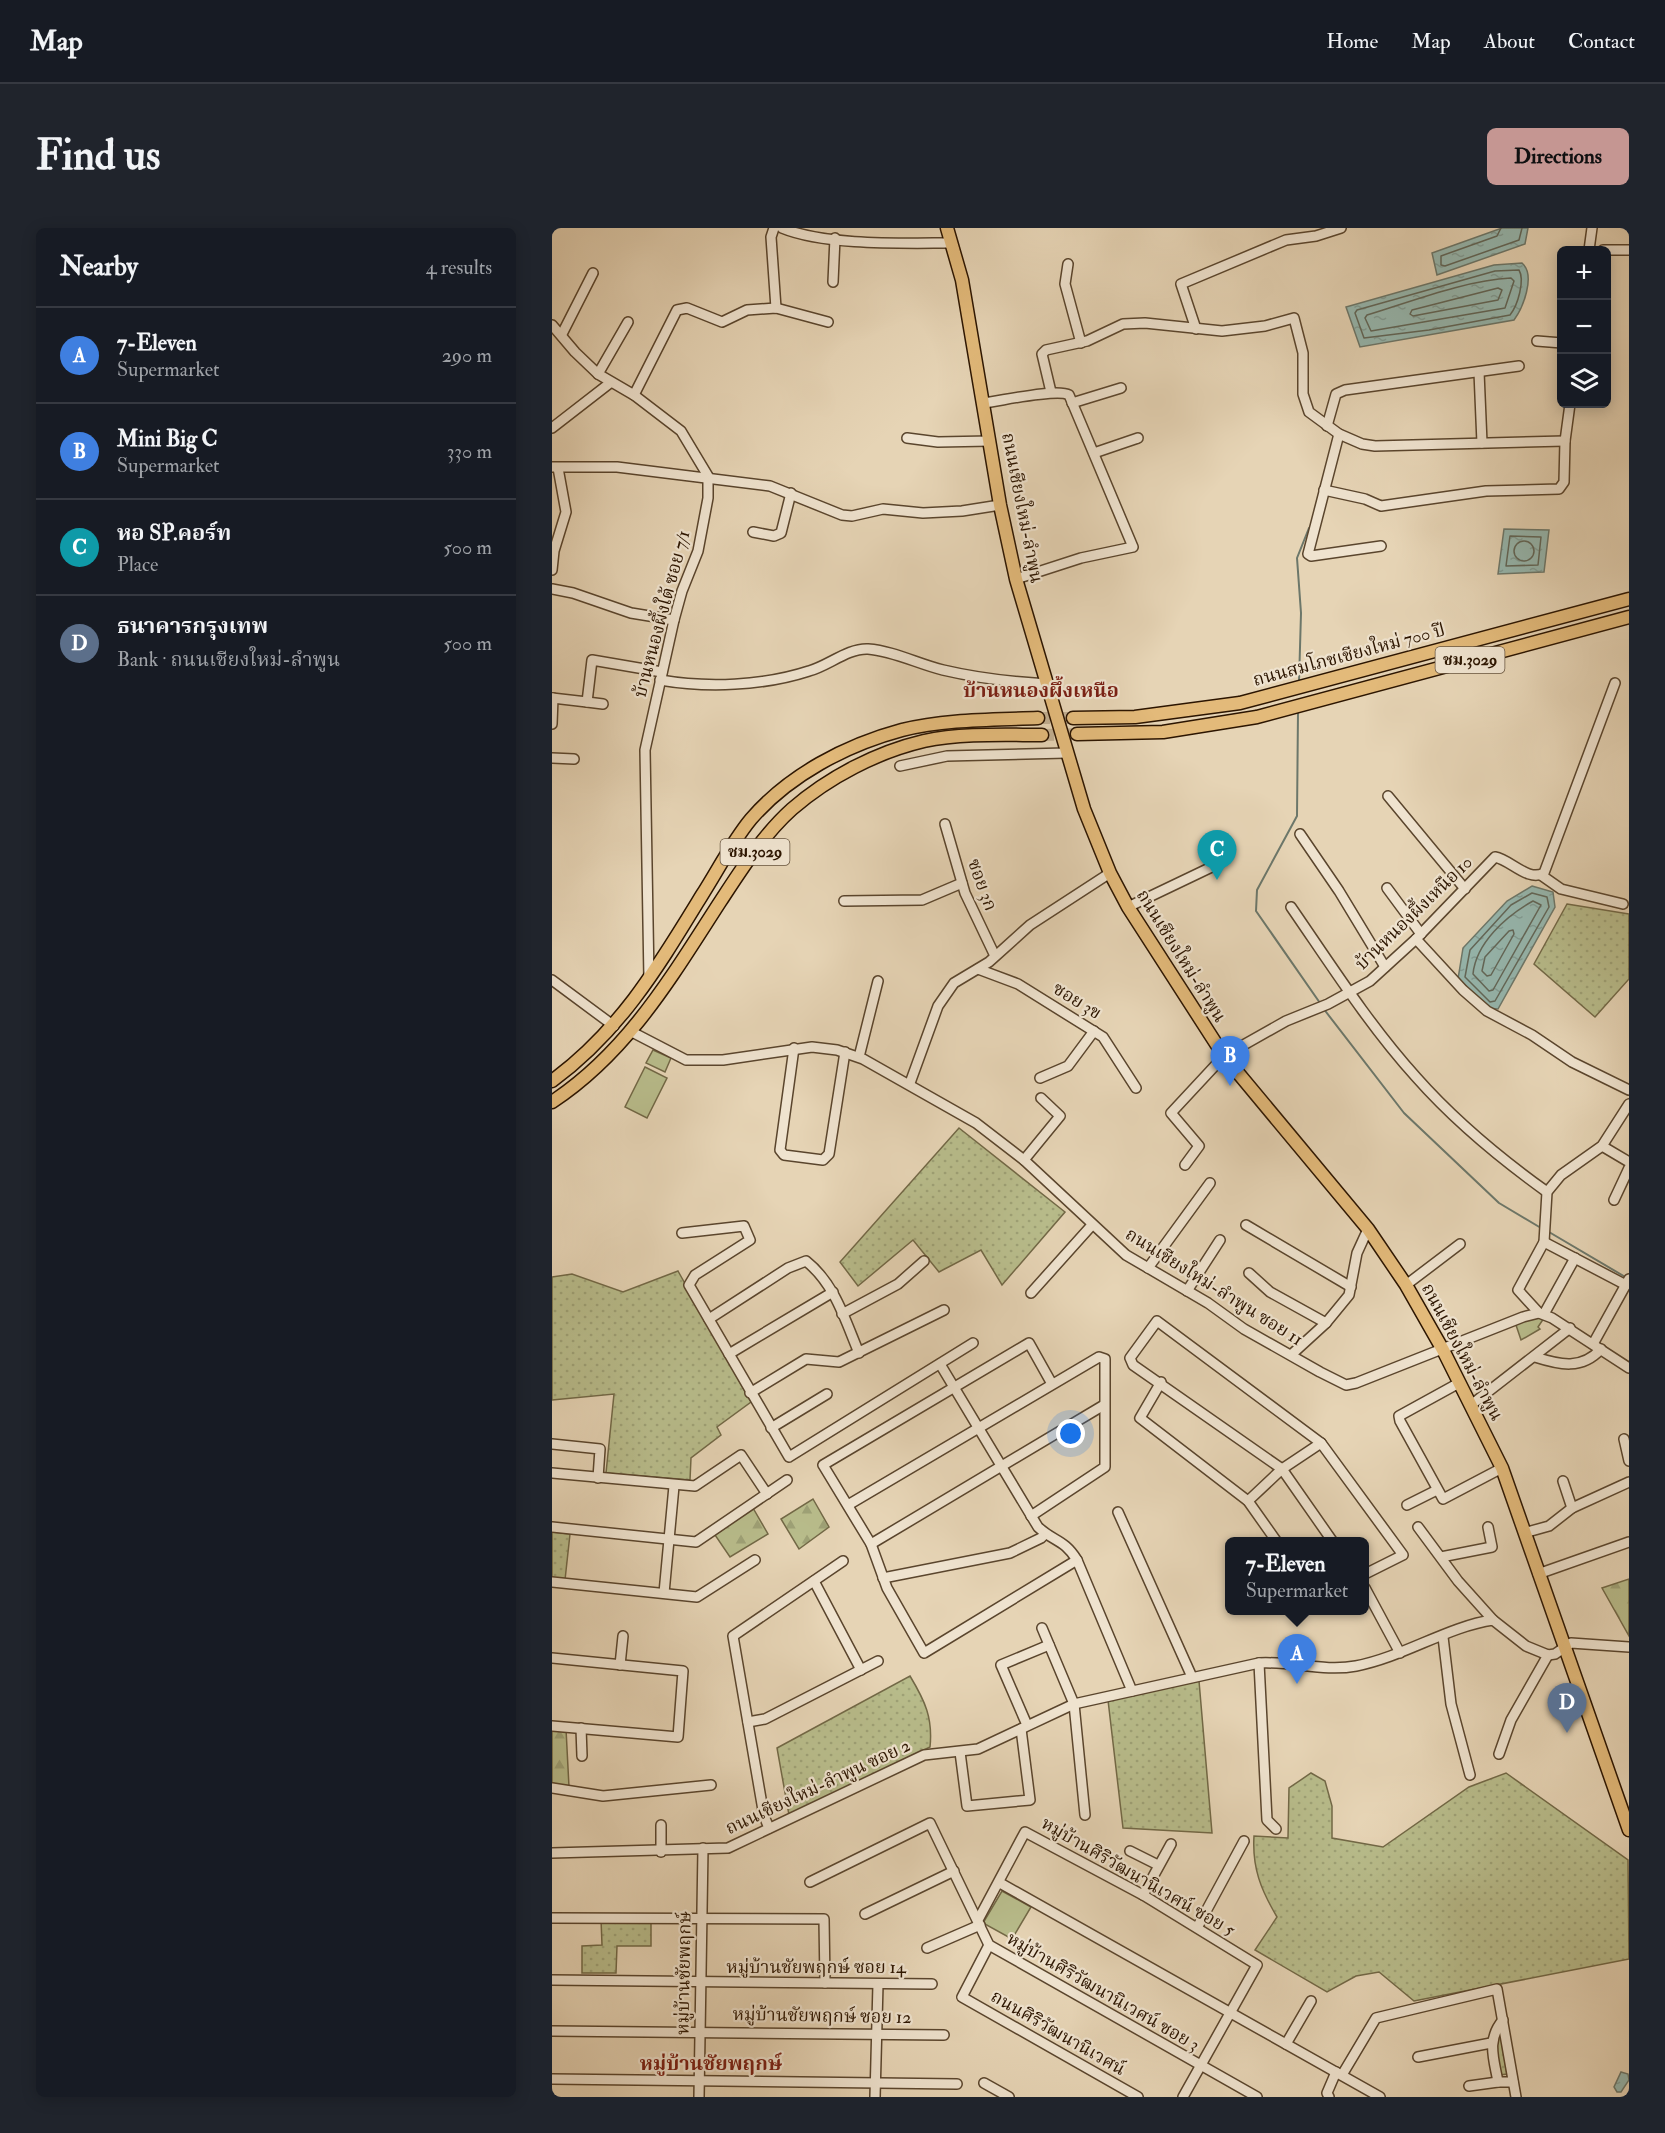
<!DOCTYPE html>
<html lang="en">
<head>
<meta charset="utf-8">
<style>
  body { margin:0; font-family:"IM FELL Double Pica","Noto Serif Thai",serif; background:#20242c; color:#f1f3f6 }
  .controls { position:absolute; right:18px; top:18px; display:grid; overflow:hidden; border-radius:9px; box-shadow:0 3px 15px #0003 }
  .controls button { width:54px; height:54px; display:grid; place-items:center; padding:0; border:0; border-bottom:2px solid #363941; background:#171b24; color:#f1f3f6; font:30px sans-serif }
  .you { position:absolute; left:519px; top:1206px; width:21px; height:21px; margin:-15px; border:4px solid #fff; border-radius:50%; background:#1a73e8; box-shadow:0 0 0 9px #1a73e833 }
  .badge { display:grid; place-items:center; width:39px; height:39px; border-radius:50%; background:#c59692; color:#fff; font-size:20px; font-weight:700 }
  .pin { position:absolute; translate:-50% -50px; filter:drop-shadow(0 2px 3px #0008) }
  .pin::after { content:''; position:absolute; top:32px; width:21px; height:18px; background:inherit; clip-path:polygon(0 0,100% 0,50% 100%) }
  .popup { position:absolute; left:673px; top:1309px; width:144px; height:78px; box-sizing:border-box; display:grid; place-content:center; border-radius:9px; background:#171b24; filter:drop-shadow(0 2px 4px #0005); font-size:20px; white-space:nowrap; color:#9ea1a6 }
  .popup b { font-size:22px; color:#f1f3f6 }
  .popup::after { content:''; position:absolute; left:50%; top:100%; margin-left:-12px; border:12px solid transparent; border-top-color:#171b24 }
  .list { margin:0; padding:0; list-style:none }
  h2 { display:flex; justify-content:space-between; align-items:center; height:78px; margin:0; padding:0 24px; font-size:26px }
  h2 small { font-size:20px; font-weight:400; color:#9ea1a6 }
  .list li { display:grid; grid-template-columns:39px 1fr auto; gap:18px; align-items:center; box-sizing:border-box; height:96px; padding:0 24px; border-top:2px solid #363941 }
  .list b { display:block; font-size:22px; white-space:nowrap }
  .list p { margin:0; font-size:20px; white-space:nowrap; color:#9ea1a6 }
  .list em { font-size:20px; font-style:normal; color:#9ea1a6 }
  .icon { flex:none; width:33px; height:33px; fill:none; stroke:currentColor; stroke-width:2; stroke-linecap:round; stroke-linejoin:round }
  .map { position:relative; flex:none; width:1077px; height:1869px; overflow:hidden; border-radius:9px }
  header { display:flex; align-items:center; gap:36px; box-sizing:border-box; height:84px; padding:0 30px; background:#171b24; border-bottom:2px solid #363941 }
  header strong { font-size:28px }
  nav { display:flex; gap:33px; margin-inline-start:auto; font-size:21px }
  .intro { display:flex; align-items:center; justify-content:space-between; box-sizing:border-box; height:144px; padding:0 36px }
  h1 { margin:0; font-size:42px }
  .button { padding:15px 27px; border-radius:9px; background:#c59692; color:#111; font-size:21px; font-weight:700 }
  main { display:flex; gap:36px; padding:0 36px }
  aside { flex:1; background:#171b24; border-radius:9px; box-shadow:0 3px 15px #0003 }
  .map>svg:first-child { display:block }
</style>
</head>
<body>
<header>
<strong>Map</strong>
<nav><a>Home</a><a>Map</a><a>About</a><a>Contact</a></nav>
</header>
<div class="intro"><h1>Find us</h1><a class="button">Directions</a></div>
<main>
<aside>
<h2>Nearby<small>4 results</small></h2>
<ul class="list">
<li><span class="badge" style="background:#3f7fe0">A</span><div><b>7-Eleven</b><p>Supermarket</p></div><em>290 m</em></li>
<li><span class="badge" style="background:#3f7fe0">B</span><div><b>Mini Big C</b><p>Supermarket</p></div><em>330 m</em></li>
<li><span class="badge" style="background:#0f9aa8">C</span><div><b>หอ SP.คอร์ท</b><p>Place</p></div><em>500 m</em></li>
<li><span class="badge" style="background:#5c6f8a">D</span><div><b>ธนาคารกรุงเทพ</b><p>Bank · ถนนเชียงใหม่-ลำพูน</p></div><em>500 m</em></li>
</ul>
</aside>
<div class="map">
<svg width="1077" height="1869" viewBox="0 0 1077 1869">
  <defs>
    <pattern id="green-dots" width="8" height="8" patternUnits="userSpaceOnUse" patternTransform="scale(1.5)"><rect width="8" height="8" fill="#b8bc8b"/><path d="M2 2h.1M6 6h.1" fill="none" stroke="#9ea176" stroke-width="1.8" stroke-linecap="round"/></pattern>
    <pattern id="forest-firs" width="22" height="20" patternUnits="userSpaceOnUse" patternTransform="scale(1.5)"><rect width="22" height="20" fill="#b8bc8b"/><path d="M5 1l3.5 6h-7zM16 11l3.5 6h-7z" fill="#9ea176"/></pattern>
    <pattern id="water-ripples" width="26" height="14" patternUnits="userSpaceOnUse" patternTransform="scale(1.5)"><rect width="26" height="14" fill="#96b8b0"/><path d="M2 4q2-2 4 0t4 0M15 11q2-2 4 0t4 0" fill="none" stroke="#819d96"/></pattern>
  </defs>
  <rect width="100%" height="100%" fill="#e6d4b5"/>
  <filter id="stains"><feTurbulence type="fractalNoise" baseFrequency=".00333" numOctaves="4"/><feColorMatrix values="0 0 0 0 .2 0 0 0 0 .09 0 0 0 0 .02 0 0 0 .5 -.17"/></filter>
  <radialGradient id="worn" r=".72"><stop offset=".6" stop-color="#630" stop-opacity="0"/><stop offset="1" stop-color="#630" stop-opacity=".3"/></radialGradient>
  <g fill="url(#green-dots)" stroke="#726846" stroke-width="1.5">
    <polygon points="1015,676 1077,686 1077,751 1043,789 982,736"/>
    <polygon points="407,900 513,984 450,1057 429,1022 387,1044 361,1012 306,1058 288,1034"/>
    <polygon points="126,1043 199,1174 165,1199 169,1207 139,1230 138,1252 54,1245 62,1166 0,1172 0,1049 20,1046 71,1064"/>
    <polygon points="0,1304 18,1306 13,1352 0,1351"/>
    <path d="M358 1448C373 1473 381 1490 378 1519L237 1587 225 1520Z"/>
    <polygon points="647,1453 660,1605 571,1600 556,1472"/>
    <path d="M759 1545 773 1553 780 1578V1610L831 1619 917 1559 954 1545 1076 1632 1077 1731 862 1773 827 1744 804 1748 775 1764 703 1722 725 1689C709 1662 700 1640 702 1608L736 1610 737 1560Z"/>
    <polygon points="49,1691 99,1692 99,1718 65,1718 64,1745 30,1745 30,1718 50,1717"/>
    <polygon points="948,1804 955,1846 948,1847 942,1810"/>
  </g>
  <g fill="url(#forest-firs)" stroke="#726846" stroke-width="1.5">
    <polygon points="261,1271 277,1299 247,1321 229,1291"/>
    <polygon points="201,1280 216,1306 178,1329 163,1307"/>
    <polygon points="1077,1351 1077,1408 1050,1360"/>
    <polygon points="0,1500 14,1501 17,1559 0,1555"/>
  </g>
  <g fill="#b8bc8b" stroke="#726846" stroke-width="1.5">
    <polygon points="101,822 119,830 113,844 94,835"/>
    <polygon points="93,839 115,850 95,890 73,879"/>
    <polygon points="980,1085 992,1090 986,1099 988,1101 969,1112 963,1094"/>
    <polygon points="450,1663 479,1679 460,1711 431,1695"/>
  </g>
  <g fill="url(#water-ripples)" stroke="#6c776a" stroke-width="1.5">
    <polygon points="950,0 976,0 973,16 885,47 880,25"/>
    <path d="M970 35C984 47 971 80 962 92L808 119 794 79 942 37Z"/>
    <polygon points="952,301 997,302 992,344 946,346"/>
    <polygon points="980,658 1001,664 1003,679 946,781 935,780 906,751 911,720 955,673"/>
    <polygon points="1069,1844 1076,1846 1077,1852 1069,1864 1065,1864 1062,1859"/>
  </g>
  <g fill="none" stroke-linecap="round" stroke-linejoin="round">
    <g stroke="#616658" stroke-width="1.5">
      <polyline points="949,0 945,8 889,28 889,37 893,38 967,12 970,0"/>
      <path d="M967 42C973 52 966 77 958 87L877 102 812 110 803 85 805 82 943 43Z"/>
      <path d="M959 50 962 53 953 80 819 103 813 90 815 87C858 74 914 52 959 50Z"/>
      <polygon points="946,60 950,62 946,72 861,88 858,86 860,82"/>
      <polygon points="958,308 989,309 986,337 954,338"/>
      <circle cx="972" cy="323" r="10"/>
      <polygon points="980,665 995,669 997,679 943,773 938,774 913,749 918,722 959,677"/>
      <path d="M981 673 989 677 941 762 937 763 921 746C924 715 954 688 981 673Z"/>
      <polygon points="961,702 962,706 939,747 935,748 930,743 933,729 957,703"/>
    </g>
    <g stroke="#6c776a" stroke-width="2">
      <polyline points="747,454 749,385 745,330 757,300"/>
      <polyline points="746,484 745,588 705,662 704,683 768,775"/>
      <polyline points="771,780 852,885 947,975 989,1000"/>
      <polyline points="997,1004 1075,1050"/>
    </g>
    <g stroke="#c1ae91" stroke-width="12" stroke-dasharray="12 6" stroke-linecap="butt">
      <polyline points="486,490 521,490"/>
      <polyline points="490,507 525,506"/>
    </g>
    <defs>
      <g id="minor">
        <polyline points="222,0 219,9 224,80"/>
        <path d="M230 0C274 18 352 15 400 15"/>
        <polyline points="1037,22 1040,0"/>
        <polyline points="1051,22 1077,22"/>
        <polyline points="516,36 513,56 529,115"/>
        <polyline points="281,54 283,10"/>
        <polyline points="0,97 23,124 46,146 82,167 129,203 156,248 156,270 146,323 130,363 122,392 93,522 97,751"/>
        <polyline points="644,101 629,56 734,12 764,8 789,0"/>
        <polyline points="10,106 41,45"/>
        <polyline points="985,113 1010,115"/>
        <polyline points="927,144 930,215"/>
        <polyline points="46,146 76,94"/>
        <polyline points="499,164 490,126 494,122 535,113 571,96 593,95 670,103 713,98 742,90 751,125 751,166 757,184 787,206 810,216 823,218 1013,213"/>
        <polyline points="82,167 125,82 135,80 170,94 195,82 224,80 276,94"/>
        <path d="M431 175C449 173 505 160 517 167L581 319 529 330 464 351"/>
        <polyline points="520,175 569,160"/>
        <polyline points="775,198 784,166 793,162 967,138"/>
        <polyline points="0,200 58,155"/>
        <polyline points="787,206 756,326 759,328 829,318"/>
        <polyline points="355,210 386,214 438,213"/>
        <polyline points="542,225 586,210"/>
        <polyline points="0,239 65,239 218,258 290,287 300,288 331,281 371,285 410,283 448,277"/>
        <polyline points="772,262 813,271 829,278 934,263 1007,261 1012,254 1013,213 1018,176"/>
        <polyline points="201,304 222,308 229,305 239,265"/>
        <polyline points="0,342 2,323 14,284 6,240"/>
        <polyline points="0,361 21,365 79,385 122,392"/>
        <path d="M108 452C155 460 211 458 257 443 276 438 296 420 316 421 342 423 366 436 391 442 425 450 460 454 495 456"/>
        <polyline points="0,470 35,474 40,432 110,444"/>
        <polyline points="35,474 51,476"/>
        <polyline points="0,496 1,470"/>
        <polyline points="0,530 22,531"/>
        <polyline points="348,538 395,528 514,525"/>
        <polyline points="836,568 913,661"/>
        <polyline points="393,596 413,665 443,728"/>
        <polyline points="748,606 787,663 833,739"/>
        <polyline points="989,647 1009,661 1071,676"/>
        <polyline points="835,660 869,706"/>
        <polyline points="292,673 370,672 410,655"/>
        <polyline points="576,679 668,635"/>
        <path d="M739 679C779 737 817 797 864 849 902 892 949 931 995 964"/>
        <polyline points="864,711 911,762 935,783 980,807 1020,834 1077,862"/>
        <polyline points="426,741 466,756 551,809 584,860"/>
        <polyline points="0,752 62,798"/>
        <polyline points="80,804 134,832 171,832 260,819 285,822 311,831 424,895 472,932 574,1027 656,1075 692,1101 768,1144 794,1157 804,1155 971,1089 987,1085 1000,1090 1077,1140"/>
        <polyline points="242,820 228,922 232,927 271,932 277,926 293,824"/>
        <polyline points="307,829 326,753"/>
        <polyline points="488,850 516,838 542,803"/>
        <polyline points="358,855 386,778 402,755 437,734 478,697 558,645"/>
        <polyline points="1050,918 1077,934"/>
        <polyline points="472,932 508,888 489,870"/>
        <path d="M633 937 647 918 619 885 672 828 734 793 776 776 818 753 864 711 943 629C959 632 976 654 992 645L1063 455"/>
        <polyline points="1062,972 1077,940"/>
        <polyline points="694,997 799,1059"/>
        <polyline points="130,1005 192,998 198,1012 143,1047 137,1057 237,1229 421,1115"/>
        <polyline points="992,1014 1074,1057"/>
        <polyline points="596,1040 658,955"/>
        <polyline points="697,1045 718,1064 774,1095"/>
        <polyline points="854,1057 908,1016"/>
        <polyline points="635,1063 668,1012"/>
        <polyline points="479,1065 540,997"/>
        <polyline points="987,1085 966,1062 992,1014 995,964 1009,947 1050,918 1077,876"/>
        <polyline points="290,1086 346,1056 372,1033"/>
        <polyline points="992,1086 1023,1030"/>
        <path d="M157 1091 236 1040 254 1033C283 1056 293 1092 307 1125"/>
        <polyline points="1041,1116 1077,1051"/>
        <polyline points="177,1126 281,1064"/>
        <polyline points="739,1127 774,1095 797,1067 805,1025 816,1001"/>
        <path d="M983 1129C1008 1137 1030 1142 1049 1121"/>
        <path d="M388 1136 486 1299C502 1314 512 1311 525 1332L580 1463"/>
        <polyline points="609,1154 588,1190 696,1273 725,1314"/>
        <polyline points="907,1155 847,1188 848,1193 891,1271 950,1240"/>
        <polyline points="500,1156 477,1115 271,1237 319,1316 335,1360 372,1425 525,1332"/>
        <polyline points="198,1165 254,1131 287,1134 392,1082"/>
        <polyline points="919,1177 1018,1100"/>
        <polyline points="219,1200 275,1166"/>
        <polyline points="1072,1211 1077,1233"/>
        <polyline points="0,1216 48,1221 46,1250"/>
        <polyline points="0,1245 143,1258 189,1227 215,1266"/>
        <polyline points="1011,1253 1020,1280"/>
        <polyline points="696,1273 730,1241 769,1215"/>
        <polyline points="296,1277 547,1129 553,1131 553,1239 479,1288"/>
        <polyline points="855,1277 885,1262"/>
        <polyline points="566,1284 640,1449"/>
        <polyline points="0,1299 144,1314 235,1252"/>
        <polyline points="866,1299 906,1353 941,1392"/>
        <polyline points="972,1305 997,1298 1020,1280 1077,1254"/>
        <polyline points="781,1314 730,1241 581,1137 578,1130 605,1093 769,1215 851,1327 813,1346"/>
        <polyline points="319,1316 552,1177"/>
        <polyline points="889,1329 940,1319 936,1299"/>
        <polyline points="986,1346 1077,1314"/>
        <polyline points="331,1350 458,1325 489,1310 493,1306"/>
        <polyline points="262,1353 309,1442"/>
        <polyline points="0,1354 145,1369 203,1332"/>
        <polyline points="813,1360 848,1425"/>
        <polyline points="112,1365 122,1258"/>
        <polyline points="490,1400 522,1476 533,1587"/>
        <polyline points="891,1409 899,1476 918,1547"/>
        <polyline points="0,1430 131,1443 126,1509 0,1498"/>
        <polyline points="707,1435 715,1592 724,1601"/>
        <polyline points="68,1437 71,1408"/>
        <polyline points="196,1494 213,1491 326,1433"/>
        <polyline points="475,1497 449,1437 497,1417"/>
        <polyline points="29,1500 30,1528"/>
        <polyline points="408,1524 415,1578 478,1572 469,1501"/>
        <polyline points="947,1526 959,1492 996,1427"/>
        <polyline points="0,1560 51,1568 159,1557"/>
        <polyline points="109,1597 109,1624"/>
        <polyline points="217,1600 212,1588 181,1408 291,1333"/>
        <polyline points="578,1623 606,1637"/>
        <path d="M0 1625 176 1620 372 1527 426 1521 522 1476 707 1435C740 1433 772 1444 804 1438 851 1429 897 1398 941 1392L974 1418 996 1427 1003 1426 1019 1415 1077 1419"/>
        <polyline points="258,1654 378,1595 437,1717 705,1869"/>
        <polyline points="448,1655 828,1869"/>
        <polyline points="591,1667 619,1616"/>
        <polyline points="313,1686 402,1643"/>
        <polyline points="0,1690 272,1691 273,1755"/>
        <polyline points="426,1692 473,1604 591,1667 705,1737 631,1869"/>
        <polyline points="646,1698 692,1613"/>
        <polyline points="437,1717 410,1769 586,1869"/>
        <polyline points="375,1720 428,1697"/>
        <polyline points="0,1752 380,1756"/>
        <path d="M951 1792C934 1812 942 1831 946 1854H961"/>
        <polyline points="0,1803 392,1807"/>
        <polyline points="734,1816 759,1773"/>
        <polyline points="866,1829 939,1815"/>
        <polyline points="790,1847 824,1790 945,1761 964,1869"/>
        <polyline points="0,1851 405,1856"/>
        <polyline points="432,1855 457,1869"/>
        <polyline points="917,1858 946,1854"/>
        <polyline points="147,1869 151,1620"/>
        <polyline points="323,1869 326,1756"/>
        <polyline points="777,1869 775,1865 784,1844"/>
      </g>
      <g id="major">
        <polyline points="395,0 410,52 448,277 464,351 532,581 558,645 576,679 672,828 816,1001 854,1057 891,1122 950,1240 1077,1602"/>
        <polyline points="521,490 583,489 688,475 1077,371"/>
        <polyline points="525,506 611,504 705,489 1077,389"/>
        <path d="M0 853C69 802 106 739 150 667 166 642 180 614 199 591 237 547 294 517 350 502 394 491 441 492 486 490"/>
        <path d="M0 874C76 824 120 748 168 674 189 642 211 607 240 581 277 549 325 524 372 513 410 505 452 507 490 507"/>
      </g>
    </defs>
    <use href="#minor" stroke="#5a452d" stroke-width="12"/>
    <use href="#major" stroke="#2c1500" stroke-width="15"/>
    <use href="#minor" stroke="#efe3cf" stroke-width="9"/>
    <use href="#major" stroke="#e3ba7a" stroke-width="12"/>
  </g>
  <g text-anchor="middle" dominant-baseline="central" stroke-width="4.5" stroke-linejoin="round" paint-order="stroke">
    <g fill="#efe3cf" stroke="#66533e" stroke-width="1.5">
      <rect x="883.5" y="419" width="69" height="26" rx="4.5"/>
      <rect x="168.5" y="611" width="69" height="26" rx="4.5"/>
    </g>
    <g font-size="16" font-weight="bold" fill="#2c1500">
      <text x="918" y="432">ชม.3029</text>
      <text x="203" y="624">ชม.3029</text>
    </g>
    <g font-size="18" fill="#2c1500" stroke="#efe3cf">
      <text transform="translate(470 280) rotate(79)">ถนนเชียงใหม่-ลำพูน</text>
      <text transform="translate(110 386) rotate(-75)">บ้านหนองผึ้งใต้ ซอย 7/1</text>
      <text transform="translate(797 427) rotate(-15)">ถนนสมโภชเชียงใหม่ 700 ปี</text>
      <text transform="translate(430 657) rotate(70)">ซอย 3ก</text>
      <text transform="translate(862 685) rotate(-44)">บ้านหนองผึ้งเหนือ 10</text>
      <text transform="translate(629 728) rotate(58)">ถนนเชียงใหม่-ลำพูน</text>
      <text transform="translate(525 773) rotate(32)">ซอย 3ข</text>
      <text transform="translate(662 1059) rotate(32)">ถนนเชียงใหม่-ลำพูน ซอย 11</text>
      <text transform="translate(910 1124) rotate(62)">ถนนเชียงใหม่-ลำพูน</text>
      <text transform="translate(266 1559) rotate(-25)">ถนนเชียงใหม่-ลำพูน ซอย 2</text>
      <text transform="translate(586 1649) rotate(30)">หมู่บ้านศิริวัฒนานิเวศน์ ซอย 5</text>
      <text x="264" y="1739">หมู่บ้านชัยพฤกษ์ ซอย 14</text>
      <text transform="translate(132 1745) rotate(-89)">หมู่บ้านชัยพฤกษ์</text>
      <text transform="translate(551 1764) rotate(30)">หมู่บ้านศิริวัฒนานิเวศน์ ซอย 3</text>
      <text transform="translate(270 1788) rotate(1)">หมู่บ้านชัยพฤกษ์ ซอย 12</text>
      <text transform="translate(506 1805) rotate(30)">ถนนศิริวัฒนานิเวศน์</text>
    </g>
    <g font-size="20" font-weight="bold" fill="#7a1f14" stroke="#efe3cf">
      <text x="489" y="462">บ้านหนองผึ้งเหนือ</text>
      <text x="159" y="1835">หมู่บ้านชัยพฤกษ์</text>
    </g>
  </g>
  <rect width="100%" height="100%" filter="url(#stains)"/>
  <rect width="100%" height="100%" fill="url(#worn)"/>
</svg>
<div class="controls">
<button>+</button>
<button>−</button>
<button><svg class="icon" aria-label="layers" viewBox="0 0 24 24"><path d="M12 4l9 5-9 5-9-5zM3 14l9 5 9-5"/></svg></button>
</div>
<div class="you"></div>
<div class="pin badge" style="left:745px;top:1456px;background:#3f7fe0">A</div>
<div class="popup"><b>7-Eleven</b>Supermarket</div>
<div class="pin badge" style="left:678px;top:858px;background:#3f7fe0">B</div>
<div class="pin badge" style="left:665px;top:652px;background:#0f9aa8">C</div>
<div class="pin badge" style="left:1015px;top:1505px;background:#5c6f8a">D</div>
</div>
</main>
</body>
</html>
